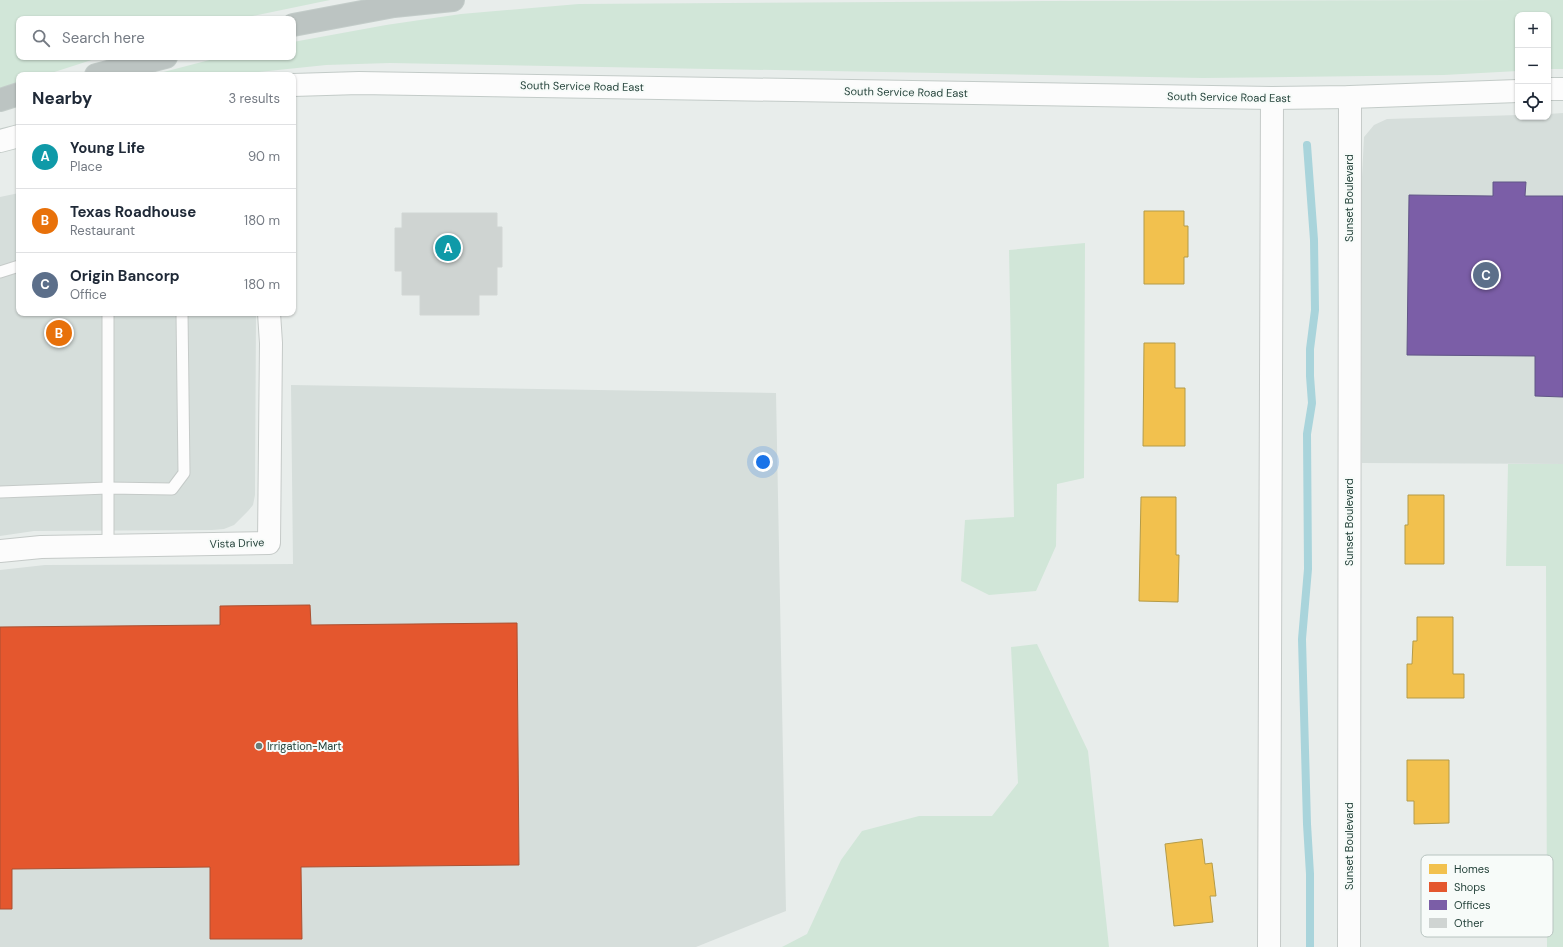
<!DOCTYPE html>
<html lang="en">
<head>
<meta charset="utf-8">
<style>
  body { margin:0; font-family:"DM Sans",sans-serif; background:#f2f2f3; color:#1f2937 }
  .controls { position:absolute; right:12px; top:12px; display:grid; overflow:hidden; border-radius:8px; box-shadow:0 1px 3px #0004 }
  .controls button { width:36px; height:36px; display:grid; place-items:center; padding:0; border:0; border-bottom:1px solid #e0e1e3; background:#fff; color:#1f2937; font:20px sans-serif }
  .you { position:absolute; left:763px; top:462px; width:14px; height:14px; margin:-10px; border:3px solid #fff; border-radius:50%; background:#1a73e8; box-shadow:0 0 0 6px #1a73e833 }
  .badge { display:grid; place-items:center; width:26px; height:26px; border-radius:50%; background:#0f766e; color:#fff; font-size:13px; font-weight:700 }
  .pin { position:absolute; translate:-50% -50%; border:2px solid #fff; box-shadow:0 1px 4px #0006 }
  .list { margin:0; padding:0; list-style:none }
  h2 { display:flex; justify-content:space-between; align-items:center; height:52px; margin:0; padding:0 16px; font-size:17px }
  h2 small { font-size:13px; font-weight:400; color:#747a83 }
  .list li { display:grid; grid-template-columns:26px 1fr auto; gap:12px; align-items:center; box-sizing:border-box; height:64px; padding:0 16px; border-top:1px solid #e0e1e3 }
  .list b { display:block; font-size:15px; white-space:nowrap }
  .list p { margin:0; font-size:13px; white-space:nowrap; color:#747a83 }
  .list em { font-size:13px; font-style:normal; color:#747a83 }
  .icon { flex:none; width:22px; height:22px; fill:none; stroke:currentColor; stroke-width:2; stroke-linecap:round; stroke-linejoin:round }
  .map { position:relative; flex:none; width:1563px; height:947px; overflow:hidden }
  .search { position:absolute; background:#fff; box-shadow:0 1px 3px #0004; left:16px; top:16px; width:280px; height:44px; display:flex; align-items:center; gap:10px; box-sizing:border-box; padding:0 14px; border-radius:8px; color:#747a83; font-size:15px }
  .panel { position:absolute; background:#fff; box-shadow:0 1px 3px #0004; left:16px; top:72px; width:280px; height:244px; border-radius:8px }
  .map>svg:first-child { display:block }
</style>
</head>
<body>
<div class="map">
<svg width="1563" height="947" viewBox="0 0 1563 947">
  <rect width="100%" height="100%" fill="#e8edeb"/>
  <g fill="#d6dedb">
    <polygon points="1563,113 1563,464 1362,463 1362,177 1364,137 1374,125 1387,119 1518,115 1518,117 1548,117 1548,114"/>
    <polygon points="19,193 19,313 256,313 255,495 253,505 248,511 234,525 224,529 212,530 34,531 0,536 0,197"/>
    <polygon points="291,385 776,393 786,911 696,947 0,947 0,570 45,565 293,564"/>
  </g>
  <g fill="#d1e6d8">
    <polygon points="0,0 330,0 238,19 19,19 19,57 101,57 45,75 19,75 19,83 0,91"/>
    <polygon points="1563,0 1563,69 1548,69 1548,15 1518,15 1518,71 1444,75 1203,78 390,63 326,65 231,75 152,75 221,57 293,57 293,42 386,25 461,14 579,4 1045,1"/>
    <polygon points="1085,243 1084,478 1057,484 1056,546 1036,591 989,595 961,581 965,520 1014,517 1009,250"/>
    <polygon points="1508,464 1563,464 1563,947 1547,947 1546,566 1506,566"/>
    <polygon points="1037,644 1088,751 1109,947 782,947 807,934 841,860 862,831 919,816 992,816 1018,783 1011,647"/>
  </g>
  <g fill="#f2c14e" stroke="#b49b48">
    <polygon points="1144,211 1184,211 1184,226 1188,226 1188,257 1184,257 1184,284 1144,284"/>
    <polygon points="1144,343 1175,343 1175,388 1185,388 1185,446 1143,446"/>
    <polygon points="1408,495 1444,495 1444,564 1405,564 1405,525 1408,525"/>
    <polygon points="1141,497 1176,497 1176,555 1179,555 1178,602 1139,601"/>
    <polygon points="1417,617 1453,617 1453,674 1464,674 1464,698 1407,698 1407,664 1412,664 1413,641 1417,641"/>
    <polygon points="1407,760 1449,760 1449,823 1414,824 1414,801 1407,801"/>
    <polygon points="1202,839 1205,864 1212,863 1216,896 1210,896 1213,922 1174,926 1165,844"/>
  </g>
  <polygon fill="#e4572e" stroke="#aa5132" points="310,605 311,625 517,623 519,865 301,867 302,939 210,939 210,867 12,869 12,909 0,909 0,627 220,625 220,606"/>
  <polygon fill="#7b5ea7" stroke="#615686" points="1493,182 1526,182 1525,196 1563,196 1563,397 1535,396 1535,356 1407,355 1409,195 1493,196"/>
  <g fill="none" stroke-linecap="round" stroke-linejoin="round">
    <polyline stroke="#a9d4db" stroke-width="8" points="1307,145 1314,240 1315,310 1310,349 1310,376 1312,403 1307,434 1308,569 1302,639 1307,824 1310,874 1310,947"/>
  </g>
  <polygon fill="#cfd4d2" stroke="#d1d6d4" points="402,213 497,213 497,227 502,227 502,267 497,267 497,295 479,295 479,315 420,315 420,295 402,295 402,271 395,271 395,228 402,228"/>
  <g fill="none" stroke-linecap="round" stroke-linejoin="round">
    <defs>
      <g id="lane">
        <polyline points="0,272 19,266"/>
        <polyline points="0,492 108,488 172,489 184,473 182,313"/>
        <polyline points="108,546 108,313"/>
      </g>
      <g id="street">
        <polyline points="0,551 41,547 269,543 271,343 269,313"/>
        <polyline points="1269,947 1272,98"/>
        <polyline points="1349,947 1350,97"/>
      </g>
      <g id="secondary">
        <polyline points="293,85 359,83 1272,98 1350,97 1518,91"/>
        <polyline points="1548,89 1563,89"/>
        <polyline points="0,141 19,136"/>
      </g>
      <g id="highway">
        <polyline points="293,25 394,6 453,0"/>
        <polyline points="96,75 166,57"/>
        <polyline points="0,100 19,94"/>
      </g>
    </defs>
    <use href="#lane" stroke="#c5cac8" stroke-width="13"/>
    <use href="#street" stroke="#c5cac8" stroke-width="24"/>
    <use href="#secondary" stroke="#c3cbc8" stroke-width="24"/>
    <use href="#highway" stroke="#c3ccc9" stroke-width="24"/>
    <use href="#lane" stroke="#fcfcfc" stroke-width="11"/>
    <use href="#street" stroke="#fcfcfc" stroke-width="22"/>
    <use href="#secondary" stroke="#fcfcfc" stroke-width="22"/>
    <use href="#highway" stroke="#bcc4c2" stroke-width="22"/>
  </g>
  <circle fill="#697e78" stroke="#f7fbf9" stroke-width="1.5" cx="259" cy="746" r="4"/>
  <g text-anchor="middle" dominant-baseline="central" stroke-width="4" stroke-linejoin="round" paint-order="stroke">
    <g font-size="11" fill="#24423a" stroke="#f7fbf9">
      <text transform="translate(582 86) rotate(1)">South Service Road East</text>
      <text transform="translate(906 92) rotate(1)">South Service Road East</text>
      <text transform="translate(1229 97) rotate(1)">South Service Road East</text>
      <text transform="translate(1349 198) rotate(-90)">Sunset Boulevard</text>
      <text transform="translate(1349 522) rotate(-90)">Sunset Boulevard</text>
      <text transform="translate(237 543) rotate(-2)">Vista Drive</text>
      <text transform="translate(1349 846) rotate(-90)">Sunset Boulevard</text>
    </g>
    <g font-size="11" fill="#24423a" stroke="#f7fbf9" text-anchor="start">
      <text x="267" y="746">Irrigation-Mart</text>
    </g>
  </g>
  <rect x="1421" y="855" width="132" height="82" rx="6" fill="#f7fbf9" stroke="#b8c4c0" stroke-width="1"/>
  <rect x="1429" y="864" width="18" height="10" fill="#f2c14e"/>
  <rect x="1429" y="882" width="18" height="10" fill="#e4572e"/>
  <rect x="1429" y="900" width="18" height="10" fill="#7b5ea7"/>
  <rect x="1429" y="918" width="18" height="10" fill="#cfd4d2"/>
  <g font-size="11" fill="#24423a">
    <text x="1454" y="873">Homes</text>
    <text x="1454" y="891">Shops</text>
    <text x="1454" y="909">Offices</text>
    <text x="1454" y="927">Other</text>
  </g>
</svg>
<div class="controls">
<button>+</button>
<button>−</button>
<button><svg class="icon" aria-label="locate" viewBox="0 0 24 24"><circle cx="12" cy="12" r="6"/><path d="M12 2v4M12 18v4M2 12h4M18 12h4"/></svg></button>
</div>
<div class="you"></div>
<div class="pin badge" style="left:448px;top:248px;background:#0f9aa8">A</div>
<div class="pin badge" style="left:59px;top:333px;background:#e8710a">B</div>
<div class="pin badge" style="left:1486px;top:275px;background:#5c6f8a">C</div>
<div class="search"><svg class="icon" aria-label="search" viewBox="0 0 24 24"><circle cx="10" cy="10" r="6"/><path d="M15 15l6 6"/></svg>Search here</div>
<section class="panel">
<h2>Nearby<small>3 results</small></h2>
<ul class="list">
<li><span class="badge" style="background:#0f9aa8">A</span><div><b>Young Life</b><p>Place</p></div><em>90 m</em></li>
<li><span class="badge" style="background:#e8710a">B</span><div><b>Texas Roadhouse</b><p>Restaurant</p></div><em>180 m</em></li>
<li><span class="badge" style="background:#5c6f8a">C</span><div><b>Origin Bancorp</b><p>Office</p></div><em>180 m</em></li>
</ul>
</section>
</div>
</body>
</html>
